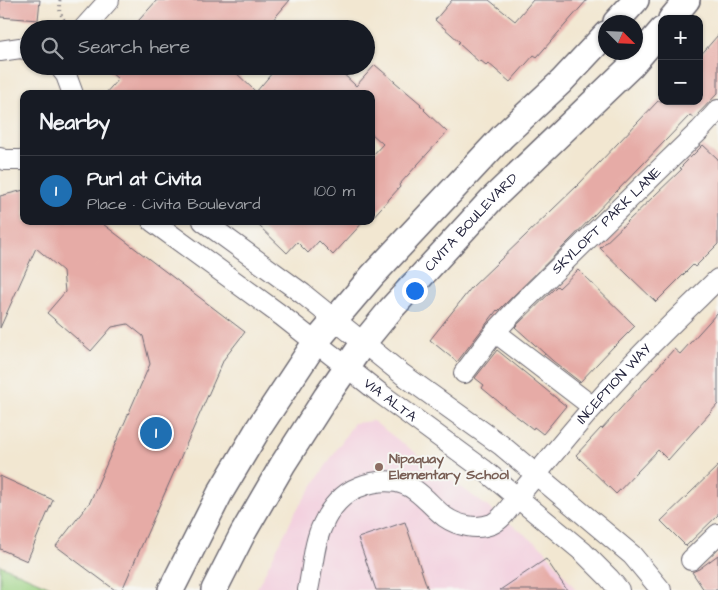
<!DOCTYPE html>
<html lang="en">
<head>
<meta charset="utf-8">
<style>
  body { margin:0; font-family:"Architects Daughter",sans-serif; background:#242831; color:#f1f3f6 }
  .controls { position:absolute; right:15px; top:15px; display:grid; overflow:hidden; border-radius:10px; box-shadow:0 1px 4px #0004 }
  .controls button { width:45px; height:45px; display:grid; place-items:center; padding:0; border:0; border-bottom:1px solid #363941; background:#171b24; color:#f1f3f6; font:25px sans-serif }
  .compass { position:absolute; left:598px; top:15px; width:45px; height:45px; border-radius:50%; background:#171b24; box-shadow:0 1px 4px #0004; rotate:114deg }
  .you { position:absolute; left:414px; top:290px; width:18px; height:18px; margin:-12px; border:4px solid #fff; border-radius:50%; background:#1a73e8; box-shadow:0 0 0 8px #1a73e833 }
  .badge { display:grid; place-items:center; width:32px; height:32px; border-radius:50%; background:#1f6fb2; color:#fff; font-size:16px; font-weight:700 }
  .pin { position:absolute; translate:-50% -50%; border:2px solid #fff; box-shadow:0 1px 5px #0006 }
  .list { margin:0; padding:0; list-style:none }
  h2 { display:flex; justify-content:space-between; align-items:center; height:65px; margin:0; padding:0 20px; font-size:21px }
  h2 small { font-size:16px; font-weight:400; color:#9ea1a6 }
  .list li { display:grid; grid-template-columns:32px 1fr auto; gap:15px; align-items:center; box-sizing:border-box; height:70px; padding:0 20px; border-top:1px solid #363941 }
  .list b { display:block; font-size:19px; white-space:nowrap }
  .list p { margin:0; font-size:16px; white-space:nowrap; color:#9ea1a6 }
  .list em { font-size:16px; font-style:normal; color:#9ea1a6 }
  .icon { flex:none; width:28px; height:28px; fill:none; stroke:currentColor; stroke-width:2; stroke-linecap:round; stroke-linejoin:round }
  .map { position:relative; flex:none; width:718px; height:590px; overflow:hidden }
  .search { position:absolute; background:#171b24; box-shadow:0 1px 4px #0004; left:20px; top:20px; width:355px; height:55px; display:flex; align-items:center; gap:12px; box-sizing:border-box; padding:0 18px; border-radius:28px; color:#9ea1a6; font-size:19px }
  .panel { position:absolute; background:#171b24; box-shadow:0 1px 4px #0004; left:20px; top:90px; width:355px; height:135px; border-radius:10px }
  .map>svg:first-child { display:block }
</style>
</head>
<body>
<div class="map">
<svg width="718" height="590" viewBox="0 0 718 590">
  <rect width="100%" height="100%" fill="#f6f6f2"/>
  <filter id="ink" filterUnits="userSpaceOnUse"><feTurbulence type="fractalNoise" baseFrequency=".02" numOctaves="2"/><feDisplacementMap in="SourceGraphic" scale="10" xChannelSelector="R" yChannelSelector="G"/><feConvolveMatrix kernelMatrix="1 2 1 2 8 2 1 2 1" color-interpolation-filters="sRGB"/></filter>
  <filter id="wash" filterUnits="userSpaceOnUse"><feTurbulence type="fractalNoise" baseFrequency=".0096" numOctaves="4" result="noise"/><feDisplacementMap in="SourceGraphic" scale="20" xChannelSelector="R" yChannelSelector="G"/><feGaussianBlur stdDeviation="1.12" result="paint"/><feColorMatrix in="noise" values="0 0 0 0 0 0 0 0 0 0 0 0 0 0 0 0 0 1.4 0 .05"/><feComposite in="paint" operator="in"/></filter>
  <g filter="url(#wash)">
    <rect width="100%" height="100%" fill="#f2e7d1"/>
    <polygon fill="#f3cfde" points="373,421 544,549 576,590 256,590 296,511 354,423"/>
    <polygon fill="#9dd385" stroke="#607a60" points="0,565 57,590 0,590"/>
    <g id="blocks">
      <g fill="#e6aba6">
        <polygon points="0,0 40,0 38,20 0,17"/>
        <polygon points="157,0 290,0 265,29 131,29"/>
        <polygon points="452,0 489,0 515,21 533,0 587,0 537,57 534,55 510,82 488,63 486,65 480,60 479,62 458,43 460,42 435,20"/>
        <polygon points="718,35 718,93 694,118 690,115 569,241 498,311 497,310 457,362 430,340 471,288 578,185 658,101 699,101 699,57"/>
        <polygon points="375,65 421,104 420,105 425,109 424,110 447,132 399,185 400,187 371,219 371,157 383,144 371,133 371,94 105,94 118,79 103,66 229,66 256,92 278,66 335,66 356,86"/>
        <polygon points="703,145 718,159 718,244 695,267 693,265 656,302 600,248 682,169 680,168"/>
        <polygon points="24,190 24,221 99,221 245,332 224,359 122,590 115,590 56,546 90,502 150,364 143,336 128,324 112,327 91,351 47,313 65,292 63,271 36,248 0,328 0,196"/>
        <polygon points="254,221 364,221 333,255 319,241 308,253 297,242 287,253"/>
        <polygon points="578,270 635,326 614,347 614,346 580,382 553,361 515,327 557,286 559,288"/>
        <polygon points="718,312 718,404 668,460 658,450 616,494 576,455 601,428 602,429 674,349 680,354"/>
        <polygon points="497,350 566,406 543,434 534,427 533,429 511,412 482,388 484,385 475,378"/>
        <polygon points="718,466 718,515 686,546 661,521"/>
        <polygon points="0,476 53,500 27,561 0,549"/>
        <polygon points="405,522 428,590 376,590 358,538"/>
        <polygon points="718,555 718,590 704,590 692,572 699,569"/>
        <polygon points="546,559 567,590 500,590"/>
      </g>
    </g>
  </g>
  <g filter="url(#ink)">
    <use href="#blocks" fill-opacity="0" stroke="#6b6770" stroke-width="1"/>
    <g fill="none" stroke-linecap="round" stroke-linejoin="round">
      <defs>
        <g id="minor">
          <polyline points="83,29 109,0"/>
          <polyline points="0,51 20,48 29,50"/>
          <polyline points="59,66 66,75 73,94"/>
          <polyline points="0,158 5,160 24,160"/>
          <path id="s1" d="M152 221 282 316 381 394 483 469 583 552 609 578 619 590"/>
          <polyline points="203,221 303,294 402,374 501,445 632,555 661,590"/>
          <polyline points="495,332 593,407"/>
          <path id="s2" d="M464 373 495 332 521 304 700 130 718 110"/>
          <polyline points="691,560 718,534"/>
          <path id="s3" d="M308 590C313 569 313 544 323 524 330 508 343 493 359 487 371 482 384 480 396 482 418 486 429 505 445 517 458 526 477 530 492 524 503 519 510 506 518 497 523 490 529 483 535 476 562 443 589 410 619 378 650 344 684 312 718 279"/>
        </g>
        <g id="major">
          <polyline points="671,19 687,0"/>
          <polyline points="616,22 636,0"/>
          <polyline points="171,590 220,493 260,426 315,343 372,276 503,136 561,82 606,34"/>
          <path id="s4" d="M214 590 243 533 283 464 326 397 364 342 391 309 491 200 631 66 662 30"/>
        </g>
      </defs>
      <use href="#minor" stroke="#6b6770" stroke-width="22"/>
      <use href="#major" stroke="#6b6770" stroke-width="28"/>
      <path stroke="#6b6770" stroke-width="3" stroke-dasharray="1 4" stroke-linecap="butt" d="M60 0C59 11 59 13 66 22"/>
      <use href="#minor" stroke="#fff" stroke-width="20"/>
      <use href="#major" stroke="#fff" stroke-width="25"/>
    </g>
  </g>
  <circle fill="#8d6e63" stroke="#f6f6f2" stroke-width="2" cx="379" cy="467" r="5"/>
  <g text-anchor="middle" dominant-baseline="central" stroke-width="4" stroke-linejoin="round" paint-order="stroke">
    <g font-size="14" fill="#22223b" stroke="#f6f6f2">
      <text stroke="none"><textPath href="#s2" startOffset="209">SKYLOFT PARK LANE</textPath></text>
      <text stroke="none"><textPath href="#s4" startOffset="451">CIVITA BOULEVARD</textPath></text>
      <text stroke="none"><textPath href="#s3" startOffset="455">INCEPTION WAY</textPath></text>
      <text stroke="none"><textPath href="#s1" startOffset="298">VIA ALTA</textPath></text>
    </g>
    <g font-size="14" font-weight="bold" fill="#785e54" stroke="#f6f6f2" text-anchor="start">
      <text x="389" y="459">Nipaquay<tspan x="389" dy="16">Elementary School</tspan></text>
    </g>
  </g>
</svg>
<div class="controls">
<button>+</button>
<button>−</button>
</div>
<svg class="compass" viewBox="-18 -18 36 36"><path d="M0-13l5 13h-10z" fill="#e53935"/><path d="M0 13l5-13h-10z" fill="#9ea1a6"/></svg>
<div class="you"></div>
<div class="pin badge" style="left:156px;top:433px">1</div>
<div class="search"><svg class="icon" aria-label="search" viewBox="0 0 24 24"><circle cx="10" cy="10" r="6"/><path d="M15 15l6 6"/></svg>Search here</div>
<section class="panel">
<h2>Nearby<small></small></h2>
<ul class="list">
<li><span class="badge">1</span><div><b>Purl at Civita</b><p>Place · Civita Boulevard</p></div><em>100 m</em></li>
</ul>
</section>
</div>
</body>
</html>
